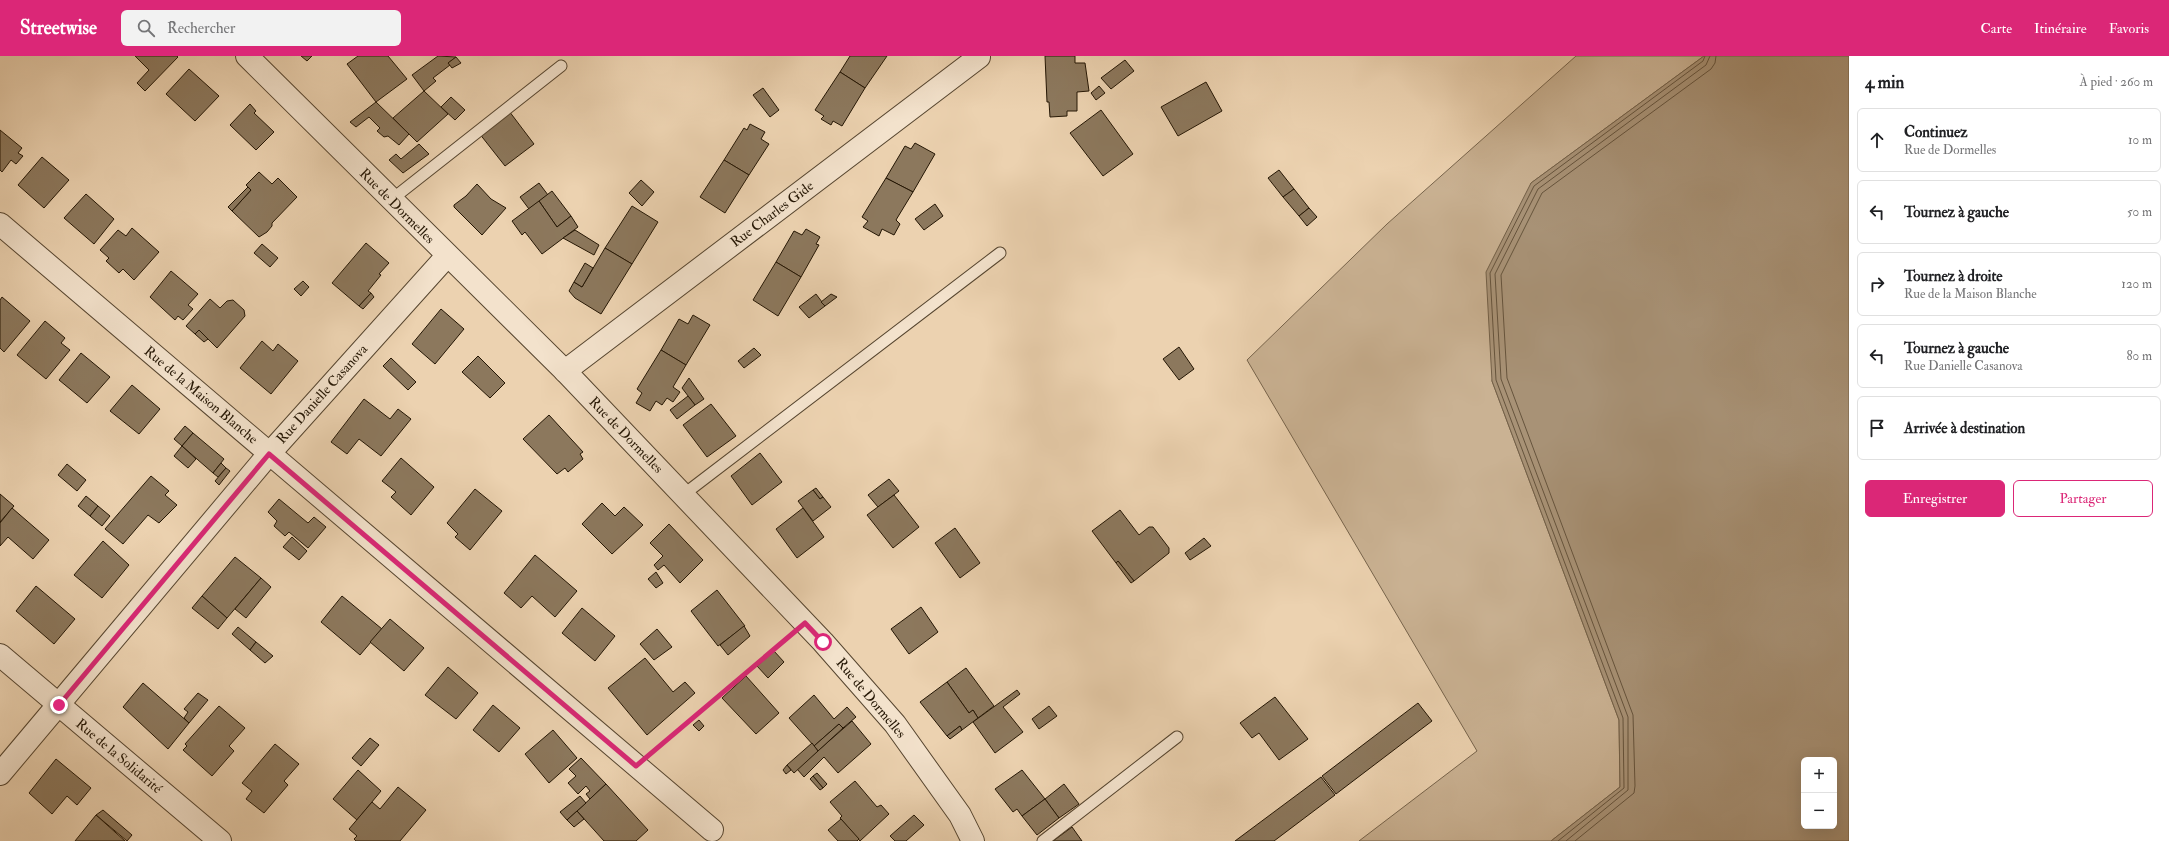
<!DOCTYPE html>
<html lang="fr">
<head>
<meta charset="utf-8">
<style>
  body { margin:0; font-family:"IM FELL Double Pica",serif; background:#f2f2f2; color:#202124 }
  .controls { position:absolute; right:12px; bottom:12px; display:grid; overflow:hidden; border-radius:6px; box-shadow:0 4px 16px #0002 }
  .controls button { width:36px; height:36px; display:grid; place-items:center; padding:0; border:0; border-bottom:1px solid #e0e0e0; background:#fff; color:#202124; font:20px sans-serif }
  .stop { position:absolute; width:12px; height:12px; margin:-9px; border:3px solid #db2777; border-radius:50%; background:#fff }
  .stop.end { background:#db2777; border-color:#fff; box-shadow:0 1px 4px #0008 }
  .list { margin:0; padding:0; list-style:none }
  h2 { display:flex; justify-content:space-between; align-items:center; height:52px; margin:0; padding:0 16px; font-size:17px }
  h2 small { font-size:13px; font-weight:400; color:#757577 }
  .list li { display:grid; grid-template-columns:26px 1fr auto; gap:12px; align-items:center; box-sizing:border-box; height:64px; margin:0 8px 8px; padding:0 8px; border:1px solid #e0e0e0; border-radius:6px }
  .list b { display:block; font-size:15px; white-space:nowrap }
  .list p { margin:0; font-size:13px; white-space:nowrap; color:#757577 }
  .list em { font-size:13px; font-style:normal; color:#757577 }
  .actions { display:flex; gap:8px; padding:12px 16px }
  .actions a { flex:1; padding:9px 0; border:1px solid #db2777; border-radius:6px; text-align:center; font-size:14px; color:#db2777 }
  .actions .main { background:#db2777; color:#fff }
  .icon { flex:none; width:22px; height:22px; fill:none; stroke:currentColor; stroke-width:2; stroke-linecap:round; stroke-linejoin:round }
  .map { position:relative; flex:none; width:1849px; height:785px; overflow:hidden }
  header { display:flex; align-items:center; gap:24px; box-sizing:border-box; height:56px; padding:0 20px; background:#db2777; color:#fff }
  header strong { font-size:19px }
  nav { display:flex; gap:22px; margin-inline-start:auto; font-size:14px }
  .search { width:280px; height:36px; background:#f2f2f2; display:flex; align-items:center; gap:10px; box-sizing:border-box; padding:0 14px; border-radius:6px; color:#757577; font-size:15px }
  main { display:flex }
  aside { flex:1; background:#fff }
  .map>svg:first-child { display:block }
</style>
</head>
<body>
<header>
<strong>Streetwise</strong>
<div class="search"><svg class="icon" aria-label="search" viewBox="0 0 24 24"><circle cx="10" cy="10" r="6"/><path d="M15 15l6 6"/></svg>Rechercher</div>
<nav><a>Carte</a><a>Itinéraire</a><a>Favoris</a></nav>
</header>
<main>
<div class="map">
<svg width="1849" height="785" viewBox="0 0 1849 785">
  <rect width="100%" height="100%" fill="#ecd2b0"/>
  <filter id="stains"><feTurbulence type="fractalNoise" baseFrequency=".005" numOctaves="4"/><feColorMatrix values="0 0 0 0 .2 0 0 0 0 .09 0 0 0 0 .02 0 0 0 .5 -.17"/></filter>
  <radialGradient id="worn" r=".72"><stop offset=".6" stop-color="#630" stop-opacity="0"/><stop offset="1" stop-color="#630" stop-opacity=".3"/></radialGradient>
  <polygon fill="#cab293" stroke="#77644c" points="1576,0 1704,0 1531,127 1492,325 1619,664 1620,731 1551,785 1359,785 1477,695 1247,304 1387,168"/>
  <path fill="#a89276" stroke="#736048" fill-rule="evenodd" d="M1704 0H1849V785H1551L1620 731 1619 664 1492 325 1486 216 1531 127ZM1804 704H1834V770H1804Z"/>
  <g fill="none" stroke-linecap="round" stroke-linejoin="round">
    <g stroke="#66543d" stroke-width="1">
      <polyline points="1558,785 1624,732 1623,662 1496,324 1490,217 1534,130 1703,5 1705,0"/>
      <polyline points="1566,785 1628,734 1628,661 1501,323 1495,218 1538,133 1706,9 1710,0"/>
      <polyline points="1575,785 1634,737 1635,730 1633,659 1507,322 1501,219 1542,137 1711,13 1715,7 1716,0"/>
    </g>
  </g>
  <g fill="#8c785d" stroke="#241604">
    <polygon points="135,0 177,0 178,1 145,35 137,27 149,14"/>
    <polygon points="301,0 312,0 307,5"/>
    <polygon points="358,0 388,0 407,23 376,46 347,8"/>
    <polygon points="438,0 456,1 448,7 450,9 433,22 436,25 424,35 412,19"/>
    <polygon points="850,0 887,0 865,32 840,16"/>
    <polygon points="1045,0 1075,0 1075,7 1085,7 1089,35 1077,36 1077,55 1067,55 1067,60 1050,61 1049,46 1047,46"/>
    <polygon points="456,1 461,7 452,12 448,7"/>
    <polygon points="1125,4 1134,15 1111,33 1101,22"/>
    <polygon points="189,13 219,40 195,65 166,38"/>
    <polygon points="840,16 865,32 842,70 833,65 831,69 821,63 824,60 815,54"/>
    <polygon points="1206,26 1222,55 1178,80 1161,51"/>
    <polygon points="1099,30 1105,37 1096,44 1091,37"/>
    <polygon points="763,32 779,54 770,61 753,39"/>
    <polygon points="424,35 448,58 417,86 393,62"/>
    <polygon points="451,41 465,54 455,64 441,51"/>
    <polygon points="376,46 409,78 399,89 388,80 384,81 377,75 380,72 369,61 356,71 350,66"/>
    <polygon points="250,48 256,55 254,57 274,76 256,94 230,69"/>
    <polygon points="1101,54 1133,98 1103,120 1070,77"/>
    <polygon points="509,55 534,88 505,110 479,77"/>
    <polygon points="750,68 765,76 761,83 769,88 749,119 724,104 744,72 747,74"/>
    <polygon points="0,74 22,92 18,97 23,100 16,108 11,104 2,116 0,114"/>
    <polygon points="915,87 935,98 913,136 886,122 905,90 911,93"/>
    <polygon points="419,88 429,98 403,117 389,104 396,98 401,103"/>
    <polygon points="42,101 69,124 44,152 18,129"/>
    <polygon points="724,104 749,119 725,157 700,141"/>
    <polygon points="1279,114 1294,133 1283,141 1268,122"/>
    <polygon points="259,116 272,128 278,122 297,141 272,167 272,170 267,176 259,181 232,155 251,134 246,129"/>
    <polygon points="886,122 913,136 896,164 900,168 894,179 882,173 879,180 863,171 868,165 862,161"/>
    <polygon points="641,124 654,136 642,150 629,137"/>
    <polygon points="539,127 548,139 529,153 520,141"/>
    <polygon points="477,128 491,143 506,152 482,179 454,151 454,149 466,140"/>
    <polygon points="248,131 251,134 232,155 228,151"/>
    <polygon points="1294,133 1309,152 1299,160 1283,141"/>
    <polygon points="552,135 571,160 557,171 539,145"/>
    <polygon points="86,138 114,163 94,188 64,162"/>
    <polygon points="539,145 557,171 571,160 578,171 542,198 525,176 522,179 512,165"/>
    <polygon points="935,148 943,160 924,174 915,163"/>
    <polygon points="632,150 658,166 632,208 605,192"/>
    <polygon points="1309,152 1317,161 1307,170 1299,160"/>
    <polygon points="132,172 159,196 134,224 123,213 119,217 106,205 109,202 100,194 118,174 126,180"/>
    <polygon points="806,173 820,181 816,188 819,189 801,221 776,206 794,175 802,179"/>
    <polygon points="575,174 599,189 594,199 563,182"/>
    <polygon points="366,187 389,207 379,218 381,219 368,235 371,237 359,250 332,227"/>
    <polygon points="262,188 278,202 270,211 254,197"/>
    <polygon points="605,192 632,208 601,258 575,242 569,235 574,226 582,231"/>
    <polygon points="776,206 801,221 778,260 753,244"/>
    <polygon points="585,207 593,212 582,231 574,226"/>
    <polygon points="171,215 198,238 188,249 193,253 183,264 178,260 175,264 150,241"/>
    <polygon points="303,225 309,231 301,240 294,233"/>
    <polygon points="371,237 374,241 363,253 359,250"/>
    <polygon points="816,238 825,250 809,262 799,251"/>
    <polygon points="831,238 837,241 825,250 821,246"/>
    <polygon points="2,241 30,265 4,296 0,292 0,244"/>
    <polygon points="210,243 220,252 227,245 233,244 244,254 245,260 217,292 199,274 195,278 186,270"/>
    <polygon points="441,253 464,273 435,308 412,288"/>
    <polygon points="693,259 710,269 686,309 661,294 679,263 688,268"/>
    <polygon points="45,265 65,282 61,287 70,294 46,323 17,299"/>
    <polygon points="199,274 208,283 204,286 195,278"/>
    <polygon points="262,285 273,295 278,288 298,305 271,338 240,312"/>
    <polygon points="1179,291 1194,313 1179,324 1163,303"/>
    <polygon points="754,292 761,299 744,312 738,305"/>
    <polygon points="661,294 686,309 673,331 680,336 673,346 667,342 662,349 656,345 650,355 636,347 642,337 637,333"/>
    <polygon points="81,297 110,321 87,347 59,324"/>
    <polygon points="478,300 505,327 490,342 462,316"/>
    <polygon points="391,302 416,326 408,334 383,310"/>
    <polygon points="689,322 704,343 695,349 682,332"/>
    <polygon points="132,329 160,353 139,378 110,355"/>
    <polygon points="688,340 695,349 677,363 670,354"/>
    <polygon points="364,343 390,363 398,353 411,363 381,400 359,383 347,398 331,386"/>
    <polygon points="711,348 736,380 707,401 683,369"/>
    <polygon points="549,359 583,396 580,398 583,403 568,416 565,412 557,418 523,383"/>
    <polygon points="185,370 193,377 182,390 174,383"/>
    <polygon points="193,377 224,403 213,417 182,390"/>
    <polygon points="182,390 196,403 188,412 174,400"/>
    <polygon points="760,397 782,426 752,449 731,420"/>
    <polygon points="401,402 434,431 411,459 391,441 396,436 382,425"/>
    <polygon points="221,407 226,412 218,421 213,417"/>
    <polygon points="67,408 86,424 77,435 58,419"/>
    <polygon points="226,412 230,415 219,429 215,425"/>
    <polygon points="151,420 169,435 165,439 177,449 159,467 148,459 123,488 105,473"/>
    <polygon points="889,423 899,435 878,451 868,439"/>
    <polygon points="816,432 823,441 820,443 813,434"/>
    <polygon points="475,433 502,455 470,494 455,481 458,478 447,467"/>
    <polygon points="813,434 820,443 823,441 831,451 813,465 798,445"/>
    <polygon points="0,438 14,450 0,466"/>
    <polygon points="894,439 919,471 893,492 867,459"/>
    <polygon points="86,440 98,450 90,460 78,450"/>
    <polygon points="279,443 308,467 314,461 326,471 308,492 289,476 285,480 274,470 277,465 268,456"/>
    <polygon points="602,447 615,460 624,451 643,469 612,498 582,468"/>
    <polygon points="98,450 110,460 102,470 90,460"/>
    <polygon points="12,452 49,484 33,503 8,481 0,490 0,467"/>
    <polygon points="803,452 824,481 797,502 776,473"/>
    <polygon points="1120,454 1139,479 1149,471 1153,471 1169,492 1169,497 1134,525 1118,505 1116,507 1092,475"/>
    <polygon points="669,468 703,504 680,527 664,509 658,514 654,509 663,500 650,487"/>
    <polygon points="955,472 980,507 960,522 935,487"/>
    <polygon points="292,481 307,495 299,504 283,491"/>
    <polygon points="1204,482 1211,490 1190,504 1185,497"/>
    <polygon points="103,485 129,509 102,542 74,519"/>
    <polygon points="535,499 577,535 555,561 532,540 521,552 504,537"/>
    <polygon points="235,501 261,522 227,562 202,540"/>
    <polygon points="1118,505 1134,525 1131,527 1116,507"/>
    <polygon points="656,516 663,527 656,532 648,523"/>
    <polygon points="261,522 271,531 246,562 235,553"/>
    <polygon points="36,530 75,563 54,588 16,555"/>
    <polygon points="717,534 745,570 718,590 691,555"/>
    <polygon points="202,540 227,562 218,573 192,552"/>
    <polygon points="342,540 382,573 360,599 321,566"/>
    <polygon points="921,551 938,576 909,598 891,573"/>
    <polygon points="582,552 615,580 595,605 562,577"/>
    <polygon points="390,563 424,592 404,615 370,586"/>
    <polygon points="744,570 750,580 728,599 720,589"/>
    <polygon points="238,571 256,586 250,594 232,578"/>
    <polygon points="657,573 672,591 654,604 640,588"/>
    <polygon points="256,586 273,600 265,607 250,594"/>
    <polygon points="774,595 784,606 768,622 757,610"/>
    <polygon points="645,602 673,636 685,626 695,637 647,679 608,632"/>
    <polygon points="448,611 478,637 456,663 425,639"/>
    <polygon points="966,612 994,650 978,662 973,654 969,657 947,626"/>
    <polygon points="746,620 779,657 756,678 722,642"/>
    <polygon points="947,626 969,657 973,654 978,662 962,674 960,670 947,680 920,646"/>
    <polygon points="143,627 189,667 168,693 123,651"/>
    <polygon points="1017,634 1020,638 1003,651 1023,676 995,697 973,666"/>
    <polygon points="198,637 208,644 189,667 184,662 188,656 184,653"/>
    <polygon points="814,639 834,663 847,651 856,661 843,672 839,668 814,690 789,662"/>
    <polygon points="1275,641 1308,683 1279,704 1259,677 1252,682 1240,667"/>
    <polygon points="1418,647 1432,665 1336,738 1322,720"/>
    <polygon points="493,649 520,672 499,696 473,674"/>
    <polygon points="219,650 245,672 229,690 234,695 212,720 183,694 187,690 185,688"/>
    <polygon points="1049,650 1057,660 1039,673 1032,663"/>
    <polygon points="699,664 704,670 699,675 693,669"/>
    <polygon points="852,665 871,688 838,717 824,701 804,721 797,713"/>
    <polygon points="839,668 843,672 818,695 814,690"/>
    <polygon points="960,670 962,674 950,683 947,680"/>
    <polygon points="553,674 577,702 549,727 525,698"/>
    <polygon points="370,682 379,689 361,710 352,702"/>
    <polygon points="812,687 818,695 794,717 787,709"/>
    <polygon points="275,688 299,708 284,725 288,729 264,757 246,743 252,735 242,727"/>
    <polygon points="581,702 606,728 590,743 586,738 590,735 586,730 578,738 568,727 576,720 569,713"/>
    <polygon points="56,703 91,732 77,749 67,740 52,758 29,737"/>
    <polygon points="787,709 791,714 786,718 783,714"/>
    <polygon points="358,714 381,735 357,764 333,743"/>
    <polygon points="1022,714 1045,743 1022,760 1017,753 1013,756 995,733"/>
    <polygon points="817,717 827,728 823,732 813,720"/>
    <polygon points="813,720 823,732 820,734 810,723"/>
    <polygon points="1321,721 1335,739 1274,785 1235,785"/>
    <polygon points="855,725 877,751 881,749 889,758 860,785 840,762 842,760 830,746"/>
    <polygon points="606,728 648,774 636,785 604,785 577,755"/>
    <polygon points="1064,728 1079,748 1059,762 1045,743"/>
    <polygon points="398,731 426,754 400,785 356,785 354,783 357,780 349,773 372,746 380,753"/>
    <polygon points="580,740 586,747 567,764 560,756"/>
    <polygon points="1045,743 1059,762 1037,779 1022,760"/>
    <polygon points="103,754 132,779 127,785 96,759"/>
    <polygon points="577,755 584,763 574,771 567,764"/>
    <polygon points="96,759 125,785 75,785"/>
    <polygon points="914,759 924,769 906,785 895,785 890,780"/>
    <polygon points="841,763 859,783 857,785 838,785 828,774"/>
    <polygon points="1072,771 1082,785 1053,785"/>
  </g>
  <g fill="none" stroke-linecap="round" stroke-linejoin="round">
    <defs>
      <g id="service">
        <polyline points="391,144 561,10"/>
        <polyline points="683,439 1000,197"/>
        <polyline points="1043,785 1177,681"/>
      </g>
      <g id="minor">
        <polyline points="247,0 565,315 823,586 895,668 960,759 973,785"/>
        <polyline points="0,168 712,774"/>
        <polyline points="565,315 979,1"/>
        <polyline points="0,599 220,785"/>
        <polyline points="0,718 269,398 447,200"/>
      </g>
    </defs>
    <use href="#service" stroke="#56452f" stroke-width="13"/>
    <use href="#minor" stroke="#56452f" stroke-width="24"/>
    <polyline stroke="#241604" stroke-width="2.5" stroke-dasharray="3 2" stroke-linecap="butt" points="656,693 787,583"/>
    <use href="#service" stroke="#f3e2cc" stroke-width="11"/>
    <use href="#minor" stroke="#f3e2cc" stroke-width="22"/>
  </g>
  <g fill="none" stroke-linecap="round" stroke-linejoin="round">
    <polyline stroke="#db2777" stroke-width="5" points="59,649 269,398 636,710 805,567 823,586"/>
  </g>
  <g text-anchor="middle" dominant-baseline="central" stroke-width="3" stroke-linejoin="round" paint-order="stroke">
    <g font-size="14" fill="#241604" stroke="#f3e2cc">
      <text transform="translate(397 150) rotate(45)">Rue de Dormelles</text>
      <text transform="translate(772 158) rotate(-37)">Rue Charles Gide</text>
      <text transform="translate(322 338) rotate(-48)">Rue Danielle Casanova</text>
      <text transform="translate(201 339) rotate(40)">Rue de la Maison Blanche</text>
      <text transform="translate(626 379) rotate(46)">Rue de Dormelles</text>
      <text transform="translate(871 642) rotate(50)">Rue de Dormelles</text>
      <text transform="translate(119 700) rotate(40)">Rue de la Solidarité</text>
    </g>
  </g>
  <rect width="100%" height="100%" filter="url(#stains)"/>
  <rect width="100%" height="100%" fill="url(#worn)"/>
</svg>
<div class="controls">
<button>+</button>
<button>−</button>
</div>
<div class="stop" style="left:823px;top:586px"></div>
<div class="stop end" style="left:59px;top:649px"></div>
</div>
<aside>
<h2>4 min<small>À pied · 260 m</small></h2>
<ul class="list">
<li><svg class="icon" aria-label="ahead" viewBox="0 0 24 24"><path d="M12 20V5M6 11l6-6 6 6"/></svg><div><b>Continuez</b><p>Rue de Dormelles</p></div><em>10 m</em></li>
<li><svg class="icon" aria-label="left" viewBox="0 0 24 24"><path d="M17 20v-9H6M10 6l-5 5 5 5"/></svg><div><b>Tournez à gauche</b></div><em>50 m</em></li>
<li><svg class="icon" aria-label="right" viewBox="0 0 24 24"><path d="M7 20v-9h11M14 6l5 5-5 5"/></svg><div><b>Tournez à droite</b><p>Rue de la Maison Blanche</p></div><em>120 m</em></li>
<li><svg class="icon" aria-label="left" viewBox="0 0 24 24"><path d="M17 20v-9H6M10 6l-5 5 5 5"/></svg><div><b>Tournez à gauche</b><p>Rue Danielle Casanova</p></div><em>80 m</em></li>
<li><svg class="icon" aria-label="arrive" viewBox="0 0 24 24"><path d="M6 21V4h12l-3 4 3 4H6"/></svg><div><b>Arrivée à destination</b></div></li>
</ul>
<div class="actions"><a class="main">Enregistrer</a><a>Partager</a></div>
</aside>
</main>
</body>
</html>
